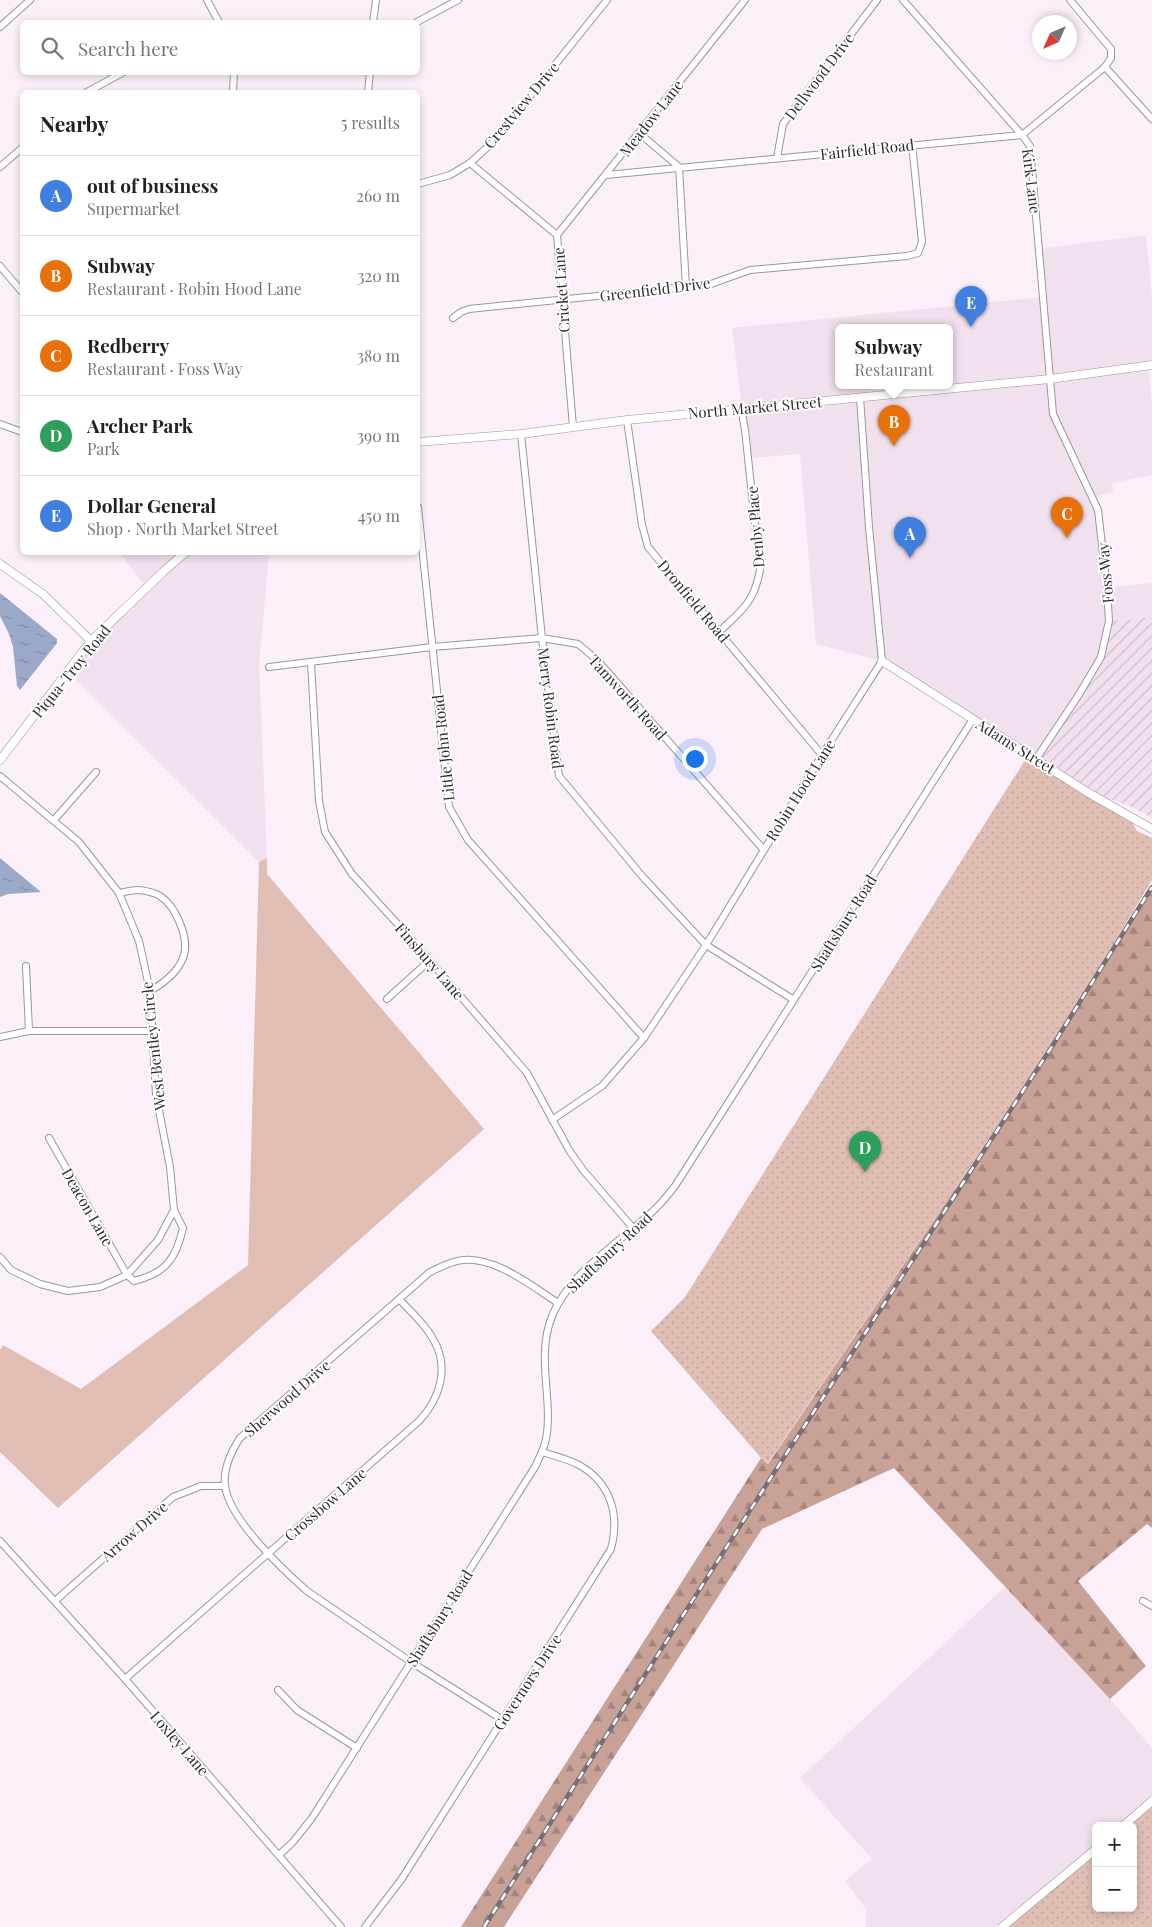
<!DOCTYPE html>
<html lang="en">
<head>
<meta charset="utf-8">
<style>
  body { margin:0; font-family:"Playfair Display",serif; background:#f2f2f2; color:#222 }
  .controls { position:absolute; right:15px; bottom:15px; display:grid; overflow:hidden; border-radius:8px; box-shadow:0 2px 8px #0003 }
  .controls button { width:45px; height:45px; display:grid; place-items:center; padding:0; border:0; border-bottom:1px solid #e0e0e0; background:#fff; color:#222; font:25px sans-serif }
  .compass { position:absolute; left:1032px; top:15px; width:45px; height:45px; border-radius:50%; background:#fff; box-shadow:0 2px 8px #0003; rotate:225deg }
  .you { position:absolute; left:694px; top:758px; width:18px; height:18px; margin:-12px; border:4px solid #fff; border-radius:50%; background:#1a73e8; box-shadow:0 0 0 8px #1a73e833 }
  .badge { display:grid; place-items:center; width:32px; height:32px; border-radius:50%; background:#0f766e; color:#fff; font-size:16px; font-weight:700 }
  .pin { position:absolute; translate:-50% -41px; filter:drop-shadow(0 1px 2px #0008) }
  .pin::after { content:''; position:absolute; top:26px; width:18px; height:15px; background:inherit; clip-path:polygon(0 0,100% 0,50% 100%) }
  .popup { position:absolute; left:835px; top:324px; width:118px; height:65px; box-sizing:border-box; display:grid; place-content:center; border-radius:8px; background:#fff; filter:drop-shadow(0 1px 4px #0005); font-size:16px; white-space:nowrap; color:#767676 }
  .popup b { font-size:19px; color:#222 }
  .popup::after { content:''; position:absolute; left:50%; top:100%; margin-left:-10px; border:10px solid transparent; border-top-color:#fff }
  .list { margin:0; padding:0; list-style:none }
  h2 { display:flex; justify-content:space-between; align-items:center; height:65px; margin:0; padding:0 20px; font-size:21px }
  h2 small { font-size:16px; font-weight:400; color:#767676 }
  .list li { display:grid; grid-template-columns:32px 1fr auto; gap:15px; align-items:center; box-sizing:border-box; height:80px; padding:0 20px; border-top:1px solid #e0e0e0 }
  .list b { display:block; font-size:19px; white-space:nowrap }
  .list p { margin:0; font-size:16px; white-space:nowrap; color:#767676 }
  .list em { font-size:16px; font-style:normal; color:#767676 }
  .icon { flex:none; width:28px; height:28px; fill:none; stroke:currentColor; stroke-width:2; stroke-linecap:round; stroke-linejoin:round }
  .map { position:relative; flex:none; width:1152px; height:1927px; overflow:hidden }
  .search { position:absolute; background:#fff; box-shadow:0 2px 8px #0003; left:20px; top:20px; width:400px; height:55px; display:flex; align-items:center; gap:12px; box-sizing:border-box; padding:0 18px; border-radius:8px; color:#767676; font-size:19px }
  .panel { position:absolute; background:#fff; box-shadow:0 2px 8px #0003; left:20px; top:90px; width:400px; height:465px; border-radius:8px }
  .map>svg:first-child { display:block }
</style>
</head>
<body>
<div class="map">
<svg width="1152" height="1927" viewBox="0 0 1152 1927">
  <defs>
    <pattern id="industrial-furrows" width="10" height="10" patternUnits="userSpaceOnUse" patternTransform="scale(1.25)"><rect width="10" height="10" fill="#f1e0ee"/><path d="M-1 1l2-2M0 10L10 0M9 11l2-2" fill="none" stroke="#cfc0cc"/></pattern>
    <pattern id="forest-firs" width="22" height="20" patternUnits="userSpaceOnUse" patternTransform="scale(1.25)"><rect width="22" height="20" fill="#c9a297"/><path d="M5 1l3.5 6h-7zM16 11l3.5 6h-7z" fill="#a4847c"/></pattern>
    <pattern id="park-dots" width="8" height="8" patternUnits="userSpaceOnUse" patternTransform="scale(1.25)"><rect width="8" height="8" fill="#e0beb4"/><path d="M2 2h.1M6 6h.1" fill="none" stroke="#c0a39b" stroke-width="1.8" stroke-linecap="round"/></pattern>
    <pattern id="water-ripples" width="26" height="14" patternUnits="userSpaceOnUse" patternTransform="scale(1.25)"><rect width="26" height="14" fill="#9ba9c9"/><path d="M2 4q2-2 4 0t4 0M15 11q2-2 4 0t4 0" fill="none" stroke="#7f8aa4"/></pattern>
  </defs>
  <rect width="100%" height="100%" fill="#fbeff9"/>
  <g fill="#f1e0ee" fill-rule="evenodd">
    <path d="M1146 235 1152 296V365L1148 366 1152 402V475L1111 483 1114 492 1093 497 1107 588 1152 583V617L1109 621 1101 657 1036 759 882 661 816 644 800 454 748 458 732 328 1044 297 1040 249ZM839 327H949V385H839Z"/>
    <polygon points="120,553 269,553 259,666 267,858 259,862 68,672 91,641 147,588"/>
    <polygon points="1005,1587 1110,1699 1152,1748 1152,1801 1123,1826 1096,1826 1096,1849 1002,1927 866,1927 866,1909 845,1881 872,1859 800,1778"/>
  </g>
  <polygon fill="url(#industrial-furrows)" points="1152,617 1152,818 1130,806 1087,792 1036,759 1101,657 1109,621"/>
  <polygon fill="#e0beb4" points="267,858 267,874 484,1129 58,1508 0,1452 0,1350 3,1345 81,1389 248,1265 259,862"/>
  <polygon fill="url(#forest-firs)" points="1152,887 1152,1528 1147,1524 1078,1581 1146,1666 1110,1699 894,1468 762,1529 504,1927 461,1927 761,1458 768,1464 1051,1048"/>
  <g fill="url(#park-dots)">
    <polygon points="1029,754 1129,817 1137,831 1152,838 1152,880 1051,1048 768,1463 761,1458 651,1331 685,1297"/>
    <polygon points="1152,1801 1152,1927 1002,1927 1096,1849 1096,1908 1133,1908 1133,1826 1123,1826"/>
  </g>
  <g fill="url(#water-ripples)">
    <polygon points="0,593 57,639 57,643 20,690 17,686 13,647 9,634 0,616"/>
    <polygon points="0,858 41,892 8,894 0,897"/>
  </g>
  <g fill="none" stroke-linecap="round" stroke-linejoin="round">
    <defs>
      <g id="minor">
        <polyline points="207,0 219,22"/>
        <polyline points="903,0 1022,135 1030,146 1053,414 1098,510 1107,588 1109,621 1101,657 1078,696 1036,759"/>
        <polyline points="373,22 376,0"/>
        <polyline points="417,22 458,0"/>
        <polyline points="0,27 30,0"/>
        <polyline points="1105,67 1152,119"/>
        <polyline points="87,92 124,72"/>
        <polyline points="233,92 234,72"/>
        <polyline points="368,92 370,72"/>
        <polyline points="639,133 679,167 686,287"/>
        <polyline points="777,158 783,124 877,0"/>
        <polyline points="470,163 557,235 573,427"/>
        <polyline points="0,167 22,148"/>
        <polyline points="606,175 1022,135 1105,67 1111,58 1111,49 1070,0"/>
        <polyline points="418,184 450,175 470,163 493,142 607,0"/>
        <polyline points="557,235 745,0"/>
        <polyline points="0,266 22,292"/>
        <polyline points="453,318 461,312 469,309 686,287 711,284 750,270 907,256 918,253 922,242 912,144"/>
        <polyline points="627,420 642,525 648,547 822,755"/>
        <polyline points="0,424 22,432"/>
        <polyline points="521,434 542,638 559,776 642,876 706,945 794,1000"/>
        <polyline points="418,507 449,807 468,840 644,1038"/>
        <path d="M719 632C742 610 754 603 760 570L745 430 741 408"/>
        <polyline points="311,663 319,801 325,832 352,874 403,930 527,1073 569,1150 583,1170 633,1228"/>
        <polyline points="269,667 432,647 542,638 578,644 597,660 763,849"/>
        <polyline points="0,776 79,842 119,893 139,941 150,991 156,1095 170,1167 174,1210 158,1240 127,1275 100,1287 68,1291 40,1284 11,1270 0,1257"/>
        <polyline points="54,820 96,772"/>
        <path d="M119 893C125 892 132 890 138 890 143 890 156 893 160 896 176 906 189 938 184 955 179 972 164 983 150 991"/>
        <polyline points="26,966 29,1031"/>
        <polyline points="387,999 429,961"/>
        <polyline points="0,1037 29,1031 153,1031"/>
        <polyline points="552,1120 602,1086 644,1038 706,945 822,755 882,661 869,527 860,397"/>
        <path d="M49 1138 127 1275 134 1281C166 1273 176 1259 183 1228L174 1210"/>
        <polyline points="0,1541 125,1679 341,1927"/>
        <polyline points="55,1601 173,1497 201,1486 225,1486"/>
        <polyline points="1143,1601 1152,1606"/>
        <path d="M125 1679 419 1421C440 1399 450 1367 433 1339 425 1324 411 1312 400 1300"/>
        <polyline points="278,1690 297,1710 357,1748"/>
        <path d="M503 1720 411 1662 307 1591C282 1569 228 1518 225 1485 223 1468 231 1452 240 1438L430 1272C441 1267 451 1261 463 1260 496 1257 532 1286 558 1303"/>
        <path d="M279 1855 293 1842 312 1818 535 1467C539 1458 544 1449 546 1439 553 1403 538 1362 549 1325 563 1276 617 1245 652 1212 661 1204 668 1195 675 1186L973 719"/>
        <path d="M365 1927 401 1880 611 1549C620 1515 611 1483 579 1465 568 1459 555 1456 542 1452"/>
      </g>
      <g id="tertiary">
        <polyline points="418,442 521,434 627,420 1050,379 1152,365"/>
        <polyline points="0,564 43,594 91,641"/>
        <polyline points="882,661 1087,792 1152,829"/>
        <polyline points="0,760 91,641 164,571 186,552"/>
        <polyline points="1123,1826 1152,1801"/>
        <polyline points="1002,1927 1096,1849"/>
      </g>
    </defs>
    <use href="#minor" stroke="#9e949c" stroke-width="8"/>
    <use href="#tertiary" stroke="#9e949c" stroke-width="9"/>
    <use href="#minor" stroke="#fff" stroke-width="6"/>
    <use href="#tertiary" stroke="#fff" stroke-width="8"/>
    <defs>
      <polyline id="rail" points="484,1927 779,1465 1051,1048 1152,887"/>
    </defs>
    <use href="#rail" stroke="#767075" stroke-width="4.5"/>
    <use href="#rail" stroke="#fff" stroke-width="2.5" stroke-dasharray="8" stroke-linecap="butt"/>
  </g>
  <g text-anchor="middle" dominant-baseline="central" stroke-width="4" stroke-linejoin="round" paint-order="stroke">
    <g font-size="15" fill="#2e2a2d" stroke="#fff">
      <text transform="translate(819 76) rotate(-53)">Dellwood Drive</text>
      <text transform="translate(521 105) rotate(-50)">Crestview Drive</text>
      <text transform="translate(651 118) rotate(-52)">Meadow Lane</text>
      <text transform="translate(867 149) rotate(-6)">Fairfield Road</text>
      <text transform="translate(1032 181) rotate(83)">Kirk Lane</text>
      <text transform="translate(655 289) rotate(-7)">Greenfield Drive</text>
      <text transform="translate(561 290) rotate(-94)">Cricket Lane</text>
      <text transform="translate(755 407) rotate(-5)">North Market Street</text>
      <text transform="translate(755 527) rotate(-95)">Denby Place</text>
      <text transform="translate(1105 573) rotate(-95)">Foss Way</text>
      <text transform="translate(694 601) rotate(50)">Dronfield Road</text>
      <text transform="translate(71 671) rotate(-51)">Piqua-Troy Road</text>
      <text transform="translate(628 697) rotate(48)">Tamworth Road</text>
      <text transform="translate(551 708) rotate(83)">Merry Robin Road</text>
      <text transform="translate(1016 746) rotate(32)">Adams Street</text>
      <text transform="translate(443 748) rotate(-96)">Little John Road</text>
      <text transform="translate(800 790) rotate(-58)">Robin Hood Lane</text>
      <text transform="translate(843 923) rotate(-58)">Shaftsbury Road</text>
      <text transform="translate(430 961) rotate(49)">Finsbury Lane</text>
      <text transform="translate(153 1046) rotate(-96)">West Bentley Circle</text>
      <text transform="translate(88 1207) rotate(60)">Deacon Lane</text>
      <text transform="translate(609 1252) rotate(-43)">Shaftsbury Road</text>
      <text transform="translate(287 1398) rotate(-41)">Sherwood Drive</text>
      <text transform="translate(325 1504) rotate(-41)">Crossbow Lane</text>
      <text transform="translate(134 1531) rotate(-41)">Arrow Drive</text>
      <text transform="translate(439 1618) rotate(-58)">Shaftsbury Road</text>
      <text transform="translate(527 1682) rotate(-57)">Governors Drive</text>
      <text transform="translate(180 1743) rotate(49)">Loxley Lane</text>
    </g>
  </g>
</svg>
<div class="controls">
<button>+</button>
<button>−</button>
</div>
<svg class="compass" viewBox="-18 -18 36 36"><path d="M0-13l5 13h-10z" fill="#e53935"/><path d="M0 13l5-13h-10z" fill="#767676"/></svg>
<div class="you"></div>
<div class="pin badge" style="left:910px;top:558px;background:#3f7fe0">A</div>
<div class="pin badge" style="left:894px;top:446px;background:#e8710a">B</div>
<div class="popup"><b>Subway</b>Restaurant</div>
<div class="pin badge" style="left:1067px;top:538px;background:#e8710a">C</div>
<div class="pin badge" style="left:865px;top:1172px;background:#2e9e5b">D</div>
<div class="pin badge" style="left:971px;top:327px;background:#3f7fe0">E</div>
<div class="search"><svg class="icon" aria-label="search" viewBox="0 0 24 24"><circle cx="10" cy="10" r="6"/><path d="M15 15l6 6"/></svg>Search here</div>
<section class="panel">
<h2>Nearby<small>5 results</small></h2>
<ul class="list">
<li><span class="badge" style="background:#3f7fe0">A</span><div><b>out of business</b><p>Supermarket</p></div><em>260 m</em></li>
<li><span class="badge" style="background:#e8710a">B</span><div><b>Subway</b><p>Restaurant · Robin Hood Lane</p></div><em>320 m</em></li>
<li><span class="badge" style="background:#e8710a">C</span><div><b>Redberry</b><p>Restaurant · Foss Way</p></div><em>380 m</em></li>
<li><span class="badge" style="background:#2e9e5b">D</span><div><b>Archer Park</b><p>Park</p></div><em>390 m</em></li>
<li><span class="badge" style="background:#3f7fe0">E</span><div><b>Dollar General</b><p>Shop · North Market Street</p></div><em>450 m</em></li>
</ul>
</section>
</div>
</body>
</html>
